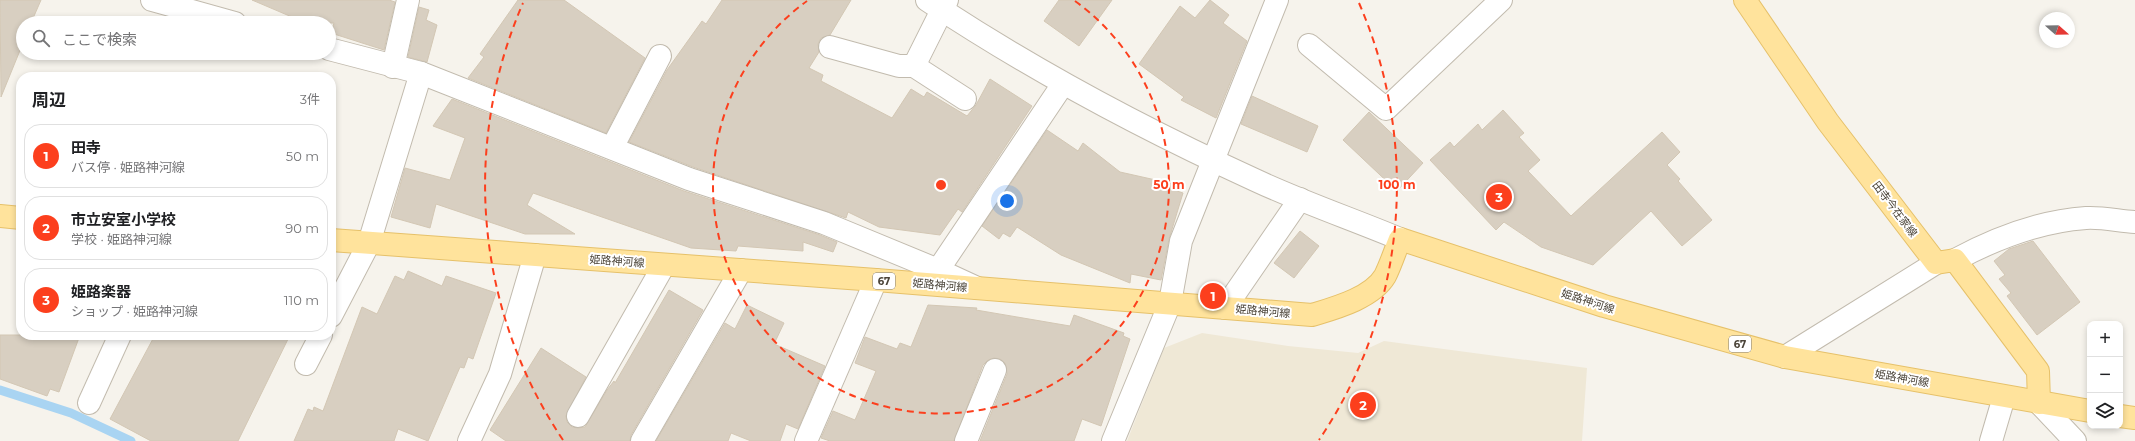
<!DOCTYPE html>
<html lang="ja">
<head>
<meta charset="utf-8">
<style>
  body { margin:0; font-family:Montserrat,"Noto Sans JP",sans-serif; background:#f6f6f6; color:#202124 }
  .controls { position:absolute; right:12px; bottom:12px; display:grid; overflow:hidden; border-radius:8px; box-shadow:0 2px 6px #0003 }
  .controls button { width:36px; height:36px; display:grid; place-items:center; padding:0; border:0; border-bottom:1px solid #e0e0e0; background:#fff; color:#202124; font:20px sans-serif }
  .compass { position:absolute; left:2039px; top:12px; width:36px; height:36px; border-radius:50%; background:#fff; box-shadow:0 2px 6px #0003; rotate:110deg }
  .you { position:absolute; left:1007px; top:201px; width:14px; height:14px; margin:-10px; border:3px solid #fff; border-radius:50%; background:#1a73e8; box-shadow:0 0 0 6px #1a73e833 }
  .badge { display:grid; place-items:center; width:26px; height:26px; border-radius:50%; background:#fc3f1d; color:#fff; font-size:13px; font-weight:700 }
  .pin { position:absolute; translate:-50% -50%; border:2px solid #fff; box-shadow:0 1px 4px #0006 }
  .list { margin:0; padding:0; list-style:none }
  h2 { display:flex; justify-content:space-between; align-items:center; height:52px; margin:0; padding:0 16px; font-size:17px }
  h2 small { font-size:13px; font-weight:400; color:#757577 }
  .list li { display:grid; grid-template-columns:26px 1fr auto; gap:12px; align-items:center; box-sizing:border-box; height:64px; margin:0 8px 8px; padding:0 8px; border:1px solid #e0e0e0; border-radius:16px }
  .list b { display:block; font-size:15px; white-space:nowrap }
  .list p { margin:0; font-size:13px; white-space:nowrap; color:#757577 }
  .list em { font-size:13px; font-style:normal; color:#757577 }
  .icon { flex:none; width:22px; height:22px; fill:none; stroke:currentColor; stroke-width:2; stroke-linecap:round; stroke-linejoin:round }
  .map { position:relative; flex:none; width:2135px; height:441px; overflow:hidden }
  .search { position:absolute; background:#fff; box-shadow:0 2px 6px #0003; left:16px; top:16px; width:320px; height:44px; display:flex; align-items:center; gap:10px; box-sizing:border-box; padding:0 14px; border-radius:22px; color:#757577; font-size:15px }
  .panel { position:absolute; background:#fff; box-shadow:0 2px 6px #0003; left:16px; top:72px; width:320px; height:268px; border-radius:16px }
  .map>svg:first-child { display:block }
</style>
</head>
<body>
<div class="map">
<svg width="2135" height="441" viewBox="0 0 2135 441">
  <rect width="100%" height="100%" fill="#f6f3ec"/>
  <polygon fill="#efe8d6" points="1202,333 1288,346 1358,353 1384,341 1587,368 1582,441 1127,441 1164,348"/>
  <g fill="none" stroke-linecap="round" stroke-linejoin="round">
    <polyline stroke="#a9d4f2" stroke-width="9" points="0,390 71,413 131,441"/>
  </g>
  <g fill="#d8cfc1" stroke="#d3c7b4">
    <polygon points="0,0 41,0 31,23 23,23 23,43 1,97"/>
    <polygon points="252,0 389,0 395,2 384,50 331,33 334,23 306,23"/>
    <polygon points="518,0 564,0 645,58 606,133 468,78 484,57 480,54"/>
    <polygon points="722,0 851,0 830,35 821,38 818,44 819,52 809,68 823,75 821,81 892,118 911,89 924,97 927,92 967,116 976,105 990,79 1032,106 962,212 958,209 940,235 879,227 848,212 846,218 693,167 629,142 667,70 702,21 706,24"/>
    <polygon points="1059,0 1112,0 1079,46 1044,21"/>
    <polygon points="1210,0 1229,15 1223,23 1247,41 1216,118 1181,100 1184,97 1139,64 1180,6 1195,18"/>
    <polygon points="419,7 429,10 426,20 437,25 427,62 408,57"/>
    <polygon points="1252,96 1318,126 1307,152 1241,124"/>
    <polygon points="452,99 684,191 820,235 837,242 833,252 803,242 803,251 738,246 736,251 691,248 533,193 527,205 575,234 525,234 436,204 430,228 391,217 405,168 450,180 465,138 433,126"/>
    <polygon points="1503,110 1524,133 1519,137 1540,160 1528,171 1571,216 1662,132 1680,152 1667,165 1680,179 1678,181 1712,220 1682,246 1651,211 1593,265 1541,247 1504,222 1496,230 1430,160 1450,142 1454,147 1478,124 1482,130"/>
    <polygon points="1369,112 1423,163 1397,191 1343,140"/>
    <polygon points="1047,130 1078,151 1083,143 1120,172 1178,185 1177,191 1183,193 1169,239 1161,280 1131,274 1130,283 1061,255 1017,227 1010,237 1003,233 999,239 982,226"/>
    <polygon points="1300,231 1319,246 1294,278 1274,263"/>
    <polygon points="2033,241 2080,302 2037,335 2007,296 2011,293 1999,279 2005,275 1994,261 2009,249"/>
    <polygon points="408,271 442,286 446,276 496,293 473,359 468,357 464,368 460,367 428,441 398,429 394,441 294,441 308,409 313,411 314,407 323,411 362,307 377,314 395,276 404,280"/>
    <polygon points="669,290 703,310 631,435 630,441 506,441 490,430 541,348 586,377 566,416 567,422 572,427 578,428 585,427 607,390 614,381 615,383"/>
    <polygon points="747,305 784,323 774,344 825,366 798,429 786,424 780,441 751,441 731,433 728,441 656,441 725,323 735,329"/>
    <polygon points="928,305 977,308 976,310 1070,326 1074,315 1124,333 1123,336 1130,339 1101,426 1082,419 1074,441 980,441 1007,374 1005,363 1000,359 994,358 988,360 983,365 954,441 830,441 821,438 833,411 855,420 876,371 855,363 865,337 897,349 900,343 911,347"/>
    <polygon points="0,335 80,335 59,392 50,389 47,396 0,379"/>
    <polygon points="155,335 290,335 238,441 151,441 110,419"/>
  </g>
  <g fill="none" stroke-linecap="round" stroke-linejoin="round">
    <defs>
      <g id="minor">
        <polyline points="152,0 235,23"/>
        <path d="M927 0C1031 69 1141 128 1255 180 1302 202 1352 219 1400 239"/>
        <polyline points="1309,45 1386,109 1501,0"/>
        <polyline points="830,47 899,66 914,66 965,99"/>
        <polyline points="329,49 421,73 689,179 824,223 938,270 977,288"/>
        <polyline points="914,66 947,0"/>
        <polyline points="393,67 408,0"/>
        <polyline points="612,148 660,56"/>
        <path d="M1955 260C1994 239 2041 221 2086 218 2102 217 2119 221 2135 222"/>
        <polyline points="938,270 1063,84"/>
        <polyline points="1225,308 1300,199"/>
        <polyline points="331,316 369,243 421,73"/>
        <polyline points="1785,357 1936,263"/>
        <polyline points="306,364 321,335"/>
        <polyline points="89,403 120,335"/>
        <polyline points="2039,403 2075,441"/>
        <polyline points="578,416 664,265"/>
        <polyline points="469,441 500,374 535,255"/>
        <polyline points="642,441 741,270"/>
        <polyline points="806,441 876,280"/>
        <polyline points="966,441 995,370"/>
        <polyline points="1113,441 1170,303 1181,241 1277,0"/>
        <polyline points="1991,441 2004,397"/>
      </g>
      <g id="major">
        <polyline points="1745,0 1828,122 1936,263 1955,260 2038,371 2039,403"/>
        <polyline points="0,216 21,218"/>
        <path d="M331 240 876 280 1312 315C1335 308 1372 298 1385 276 1391 264 1395 251 1400 239L1604 306 1785 357 2090 411"/>
        <polyline points="2120,416 2135,418"/>
      </g>
    </defs>
    <use href="#minor" stroke="#c2bbae" stroke-width="24"/>
    <use href="#major" stroke="#e6c16a" stroke-width="24"/>
    <use href="#minor" stroke="#fff" stroke-width="22"/>
    <use href="#major" stroke="#ffe39c" stroke-width="22"/>
  </g>
  <g fill="none" stroke="#fc3f1d" stroke-width="2" stroke-dasharray="7 5">
    <path d="M1075 1A228 228 0 1 1 807 1"/>
    <path d="M563 440A456 456 0 0 1 523 3M1359 3A456 456 0 0 1 1319 440"/>
  </g>
  <g text-anchor="middle" dominant-baseline="central" stroke-width="4" stroke-linejoin="round" paint-order="stroke">
    <g fill="#fff" stroke="#817c74" stroke-width="1">
      <rect x="873" y="273" width="22" height="16" rx="3"/>
      <rect x="1729" y="336" width="22" height="16" rx="3"/>
    </g>
    <g font-size="10" font-weight="bold" fill="#4b4439">
      <text x="884" y="281">67</text>
      <text x="1740" y="344">67</text>
    </g>
    <g font-size="11" fill="#4b4439" stroke="#fff">
      <text transform="translate(1895 209) rotate(53)">田寺今在家線</text>
      <text transform="translate(617 261) rotate(4)">姫路神河線</text>
      <text transform="translate(940 285) rotate(5)">姫路神河線</text>
      <text transform="translate(1588 301) rotate(18)">姫路神河線</text>
      <text transform="translate(1263 311) rotate(5)">姫路神河線</text>
      <text transform="translate(1902 378) rotate(10)">姫路神河線</text>
    </g>
  </g>
  <circle cx="941" cy="185" r="6" fill="#fc3f1d" stroke="#fff" stroke-width="2"/>
  <g font-size="12" text-anchor="middle" font-weight="bold" fill="#fc3f1d" stroke="#fff" stroke-width="4" stroke-linejoin="round" paint-order="stroke">
    <text x="1169" y="189">50 m</text>
    <text x="1397" y="189">100 m</text>
  </g>
</svg>
<div class="controls">
<button>+</button>
<button>−</button>
<button><svg class="icon" aria-label="layers" viewBox="0 0 24 24"><path d="M12 4l9 5-9 5-9-5zM3 14l9 5 9-5"/></svg></button>
</div>
<svg class="compass" viewBox="-18 -18 36 36"><path d="M0-13l5 13h-10z" fill="#e53935"/><path d="M0 13l5-13h-10z" fill="#757577"/></svg>
<div class="you"></div>
<div class="pin badge" style="left:1213px;top:296px">1</div>
<div class="pin badge" style="left:1363px;top:405px">2</div>
<div class="pin badge" style="left:1499px;top:197px">3</div>
<div class="search"><svg class="icon" aria-label="search" viewBox="0 0 24 24"><circle cx="10" cy="10" r="6"/><path d="M15 15l6 6"/></svg>ここで検索</div>
<section class="panel">
<h2>周辺<small>3件</small></h2>
<ul class="list">
<li><span class="badge">1</span><div><b>田寺</b><p>バス停 · 姫路神河線</p></div><em>50 m</em></li>
<li><span class="badge">2</span><div><b>市立安室小学校</b><p>学校 · 姫路神河線</p></div><em>90 m</em></li>
<li><span class="badge">3</span><div><b>姫路楽器</b><p>ショップ · 姫路神河線</p></div><em>110 m</em></li>
</ul>
</section>
</div>
</body>
</html>
